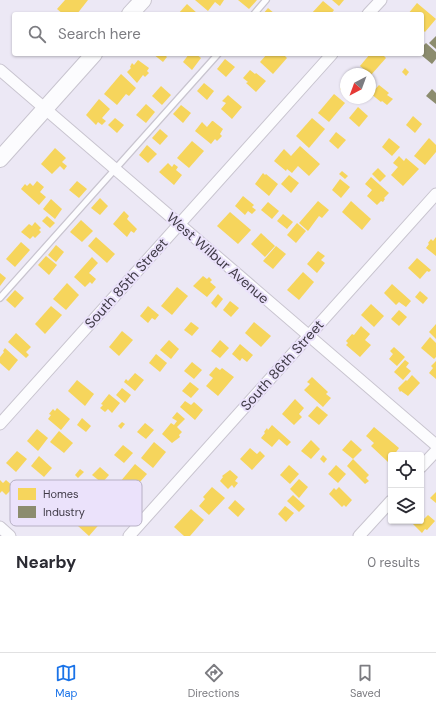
<!DOCTYPE html>
<html lang="en">
<head>
<meta charset="utf-8">
<style>
  body { margin:0; font-family:"DM Sans",sans-serif; background:#f2f2f3; color:#2b2b33 }
  .controls { position:absolute; right:12px; bottom:12px; display:grid; overflow:hidden; border-radius:4px; box-shadow:0 1px 3px #0004 }
  .controls button { width:36px; height:36px; display:grid; place-items:center; padding:0; border:0; border-bottom:1px solid #e1e1e2; background:#fff; color:#2b2b33; font:20px sans-serif }
  .compass { position:absolute; left:340px; top:68px; width:36px; height:36px; border-radius:50%; background:#fff; box-shadow:0 1px 3px #0004; rotate:221deg }
  .list { margin:0; padding:0; list-style:none }
  h2 { display:flex; justify-content:space-between; align-items:center; height:52px; margin:0; padding:0 16px; font-size:17px }
  h2 small { font-size:13px; font-weight:400; color:#7c7c81 }
  .icon { flex:none; width:22px; height:22px; fill:none; stroke:currentColor; stroke-width:2; stroke-linecap:round; stroke-linejoin:round }
  .map { position:relative; flex:none; width:436px; height:536px; overflow:hidden }
  .search { position:absolute; background:#fff; box-shadow:0 1px 3px #0004; left:12px; right:12px; top:12px; height:44px; display:flex; align-items:center; gap:10px; box-sizing:border-box; padding:0 14px; border-radius:4px; color:#7c7c81; font-size:15px }
  .sheet { height:116px; background:#fff }
  nav { display:flex; justify-content:space-around; align-items:center; box-sizing:border-box; height:56px; border-top:1px solid #e1e1e2; background:#fff; font-size:11px; color:#7c7c81 }
  nav a { display:grid; justify-items:center; gap:2px }
  nav .on { color:#1a73e8 }
  .map>svg:first-child { display:block }
</style>
</head>
<body>
<div class="map">
<svg width="436" height="536" viewBox="0 0 436 536">
  <rect width="100%" height="100%" fill="#ece8f5"/>
  <g fill="#f6d55c">
    <polygon points="65,0 88,0 77,14 63,14 57,9"/>
    <polygon points="195,0 224,0 220,6 215,2 208,11"/>
    <polygon points="238,0 257,0 249,9"/>
    <polygon points="332,0 344,0 339,6"/>
    <polygon points="323,1 334,10 331,14 311,14"/>
    <polygon points="417,3 436,19 425,32 422,29 422,14 408,14"/>
    <polygon points="187,4 198,14 178,14"/>
    <polygon points="268,8 275,14 263,14"/>
    <polygon points="153,54 164,54 167,57 163,62"/>
    <polygon points="189,54 196,54 201,58 192,70 183,62"/>
    <polygon points="267,54 283,54 287,58 273,74 260,62"/>
    <polygon points="370,54 382,54 386,58 371,75 360,66"/>
    <polygon points="225,59 235,67 226,77 217,69"/>
    <polygon points="138,60 149,68 147,71 149,73 145,77 143,75 137,83 127,72 131,68 130,67 132,63 134,65"/>
    <polygon points="405,68 409,72 406,76 402,72"/>
    <polygon points="250,70 255,74 256,73 266,81 256,92 246,83 248,82 243,78"/>
    <polygon points="121,74 136,88 129,96 126,94 117,105 104,94"/>
    <polygon points="346,81 346,94 340,89"/>
    <polygon points="204,83 214,91 207,100 197,91"/>
    <polygon points="379,85 389,93 387,95 393,99 387,105 382,101 381,102 371,94"/>
    <polygon points="161,86 171,95 162,105 152,96"/>
    <polygon points="334,94 345,103 329,122 318,113"/>
    <polygon points="228,95 242,107 232,119 221,109 226,103 222,101"/>
    <polygon points="99,99 110,109 102,118 106,121 102,125 98,122 96,125 86,115"/>
    <polygon points="146,104 155,112 146,123 136,115"/>
    <polygon points="181,105 191,113 183,123 173,114"/>
    <polygon points="358,107 368,116 359,127 349,118"/>
    <polygon points="413,116 422,124 415,133 406,125"/>
    <polygon points="115,118 124,125 117,133 108,125"/>
    <polygon points="312,118 325,129 309,148 296,136"/>
    <polygon points="212,121 213,121 223,129 220,134 222,136 217,141 215,139 211,144 195,131 202,122 207,127"/>
    <polygon points="160,129 168,136 160,145 152,138"/>
    <polygon points="336,132 346,140 338,149 329,141"/>
    <polygon points="389,138 400,147 392,156 382,147"/>
    <polygon points="429,138 436,145 436,152 425,165 414,156"/>
    <polygon points="192,141 204,151 189,168 177,158"/>
    <polygon points="147,145 157,154 148,163 139,155"/>
    <polygon points="300,146 320,164 309,176 298,166 292,173 287,169 286,171 274,161 284,149 291,156"/>
    <polygon points="55,148 66,158 62,162 67,166 64,170 60,166 52,174 41,164"/>
    <polygon points="399,156 404,161 406,158 419,169 403,186 391,175 398,167 393,163"/>
    <polygon points="168,163 172,167 174,164 178,167 176,170 182,175 174,185 159,172"/>
    <polygon points="378,168 386,176 380,182 372,174"/>
    <polygon points="342,171 348,176 345,179 339,174"/>
    <polygon points="263,173 265,175 266,174 278,184 269,196 255,184"/>
    <polygon points="289,175 299,183 291,193 281,184"/>
    <polygon points="371,177 389,193 384,198 385,199 383,202 381,201 377,205 367,196 372,190 365,184"/>
    <polygon points="340,179 350,187 341,198 332,190"/>
    <polygon points="37,181 44,187 40,192 46,197 39,205 21,189 25,184 27,186 30,183 33,186"/>
    <polygon points="77,181 87,189 79,198 69,190"/>
    <polygon points="243,196 254,205 252,207 256,210 252,214 248,211 245,215 235,206"/>
    <polygon points="100,198 108,206 100,215 91,208"/>
    <polygon points="51,199 62,209 55,219 43,209"/>
    <polygon points="318,201 329,210 322,218 319,216 308,231 299,223"/>
    <polygon points="351,201 371,219 362,230 342,212"/>
    <polygon points="268,202 279,211 272,219 261,210"/>
    <polygon points="124,211 129,216 127,219 137,229 134,233 131,231 127,237 113,224"/>
    <polygon points="230,212 251,230 238,244 217,226"/>
    <polygon points="283,214 293,222 287,229 277,221"/>
    <polygon points="47,216 55,223 50,228 42,221"/>
    <polygon points="81,220 93,231 82,242 70,232"/>
    <polygon points="35,222 41,228 39,230 41,232 35,238 33,236 30,239 21,232 29,224 32,226"/>
    <polygon points="297,223 306,231 296,243 287,235"/>
    <polygon points="261,233 275,246 265,257 251,244"/>
    <polygon points="96,237 115,254 107,263 88,246"/>
    <polygon points="436,237 436,256 426,248 429,244 428,243 431,239 433,241"/>
    <polygon points="21,242 30,250 15,267 6,259"/>
    <polygon points="56,245 64,252 56,262 48,255"/>
    <polygon points="276,246 286,254 273,269 263,261"/>
    <polygon points="318,251 325,256 321,260 325,263 317,273 307,264"/>
    <polygon points="46,256 57,265 49,275 38,265"/>
    <polygon points="92,257 98,263 89,273 96,279 92,284 90,282 85,287 74,277"/>
    <polygon points="417,258 431,270 429,272 427,271 420,279 408,268"/>
    <polygon points="303,272 314,282 299,300 287,290"/>
    <polygon points="0,273 6,278 0,286"/>
    <polygon points="203,276 207,279 209,277 212,280 210,282 216,287 207,297 193,286"/>
    <polygon points="67,283 79,295 66,310 53,299"/>
    <polygon points="392,284 411,301 406,307 399,302 396,305 384,293"/>
    <polygon points="177,287 188,296 172,315 161,306"/>
    <polygon points="15,290 24,298 15,308 6,300"/>
    <polygon points="420,291 428,298 423,304 415,297"/>
    <polygon points="218,294 223,299 216,308 211,303"/>
    <polygon points="230,301 239,308 231,317 223,310"/>
    <polygon points="371,304 384,316 374,327 361,315"/>
    <polygon points="51,306 62,315 45,334 35,324"/>
    <polygon points="148,306 159,315 155,320 152,318 148,323 140,316"/>
    <polygon points="399,310 407,317 399,326 391,319"/>
    <polygon points="191,322 199,328 192,336 184,330"/>
    <polygon points="254,322 271,336 261,347 245,333"/>
    <polygon points="436,324 436,339 429,332"/>
    <polygon points="361,326 370,334 365,340 371,345 360,357 346,345 348,343 346,341 352,334 354,335"/>
    <polygon points="122,331 133,340 119,356 109,347"/>
    <polygon points="16,333 31,347 26,352 29,355 26,358 8,342"/>
    <polygon points="430,337 436,343 436,357 434,359 421,348"/>
    <polygon points="169,340 179,349 171,359 160,350"/>
    <polygon points="220,340 229,348 220,358 211,351"/>
    <polygon points="240,344 253,355 247,362 242,358 240,361 232,354"/>
    <polygon points="394,347 405,357 397,366 389,359 393,354 390,351"/>
    <polygon points="5,348 18,360 9,371 0,363 0,357 4,352 3,351"/>
    <polygon points="156,354 167,363 160,372 149,363"/>
    <polygon points="405,360 409,363 406,367 411,371 403,380 394,372"/>
    <polygon points="436,361 436,379 429,373 433,368 431,366"/>
    <polygon points="192,362 202,370 194,379 184,371"/>
    <polygon points="216,367 220,370 222,368 234,377 218,396 206,386 213,378 209,375"/>
    <polygon points="135,373 144,380 135,391 124,382 126,379 128,381"/>
    <polygon points="412,375 420,383 408,396 401,391 400,392 398,388 406,380 407,381"/>
    <polygon points="312,377 328,392 326,394 331,398 323,407 304,390 310,384 307,382"/>
    <polygon points="77,380 94,394 85,406 68,391"/>
    <polygon points="190,382 199,389 191,398 182,391"/>
    <polygon points="122,388 131,395 125,403 116,395"/>
    <polygon points="109,394 120,403 112,413 108,409 105,412 100,408 103,405 101,404"/>
    <polygon points="295,399 304,408 299,414 302,417 294,425 282,414"/>
    <polygon points="185,401 191,405 194,402 203,410 195,420 180,407"/>
    <polygon points="317,406 328,415 319,425 308,416"/>
    <polygon points="57,408 70,419 61,430 48,419 51,415 49,414 53,409 55,411"/>
    <polygon points="177,412 185,419 177,427 182,432 179,435 180,437 172,443 162,434 171,423 174,425 177,421 172,418"/>
    <polygon points="82,418 91,426 86,432 77,425"/>
    <polygon points="122,422 125,424 121,429 118,426"/>
    <polygon points="145,423 154,430 146,439 137,432"/>
    <polygon points="272,425 291,442 287,446 279,439 272,447 261,438 265,433 264,432 267,428 268,430"/>
    <polygon points="374,427 399,448 394,455 391,455 391,458 388,462 371,446 374,443 366,436"/>
    <polygon points="37,429 48,438 38,451 27,441"/>
    <polygon points="59,431 73,443 64,453 50,442"/>
    <polygon points="311,440 320,449 311,459 301,451"/>
    <polygon points="351,440 362,450 353,459 342,450"/>
    <polygon points="154,442 166,452 153,468 141,458"/>
    <polygon points="123,445 133,453 124,463 114,455"/>
    <polygon points="250,448 257,454 260,451 265,456 252,470 240,459"/>
    <polygon points="17,451 27,459 16,472 6,463"/>
    <polygon points="323,455 327,459 324,463 320,459"/>
    <polygon points="39,456 52,468 44,477 31,466"/>
    <polygon points="353,459 369,475 366,478 369,481 365,484 347,466"/>
    <polygon points="135,464 147,474 132,491 120,482"/>
    <polygon points="289,465 299,474 290,484 280,475"/>
    <polygon points="336,465 346,474 338,483 328,474"/>
    <polygon points="100,467 109,475 102,483 92,475"/>
    <polygon points="80,469 84,472 78,478 75,475"/>
    <polygon points="230,470 238,477 235,481 238,483 234,488 232,485 228,489 220,481 223,477 222,476"/>
    <polygon points="299,479 308,487 299,498 290,489"/>
    <polygon points="0,480 3,483 6,480 14,487 6,495 2,491 0,493"/>
    <polygon points="212,487 225,498 209,515 199,506 205,499 203,497"/>
    <polygon points="339,487 352,500 346,507 344,505 342,507 329,494 334,488 336,490"/>
    <polygon points="436,492 436,503 430,498"/>
    <polygon points="293,495 305,506 299,512 287,501"/>
    <polygon points="235,500 245,509 238,517 228,508"/>
    <polygon points="285,506 294,513 286,522 278,514"/>
    <polygon points="191,509 204,520 190,536 184,536 174,527"/>
    <polygon points="91,510 103,520 89,536 78,526"/>
    <polygon points="428,515 435,521 427,530 425,529 422,533 410,521 421,521 421,516 424,519"/>
  </g>
  <g fill="#8c8c6e">
    <polygon points="436,36 436,49 429,43"/>
    <polygon points="426,43 436,52 436,59 432,64 420,54 422,54 422,47"/>
    <polygon points="432,89 436,93 436,104 426,96"/>
  </g>
  <g fill="none" stroke-linecap="round" stroke-linejoin="round">
    <defs>
      <g id="lane">
        <polyline points="254,14 266,0"/>
        <polyline points="0,298 218,54"/>
      </g>
      <g id="street">
        <polyline points="368,14 381,0"/>
        <polyline points="0,70 436,445"/>
        <polyline points="0,424 332,54"/>
        <polyline points="421,467 436,451"/>
        <polyline points="0,527 10,536"/>
        <polyline points="129,536 436,194"/>
        <polyline points="359,536 391,501"/>
      </g>
      <g id="secondary">
        <polyline points="130,14 143,0"/>
        <polyline points="0,159 94,54"/>
      </g>
    </defs>
    <use href="#lane" stroke="#c8c4cf" stroke-width="8"/>
    <use href="#street" stroke="#c8c4cf" stroke-width="13"/>
    <use href="#secondary" stroke="#c8c4cf" stroke-width="18"/>
    <use href="#lane" stroke="#fcfcfe" stroke-width="5.5"/>
    <use href="#street" stroke="#fcfcfe" stroke-width="11"/>
    <use href="#secondary" stroke="#fcfcfe" stroke-width="16"/>
  </g>
  <g text-anchor="middle" dominant-baseline="central" stroke-width="4" stroke-linejoin="round" paint-order="stroke">
    <g font-size="14" fill="#3f3a46" stroke="#ebe2fb">
      <text transform="translate(218 258) rotate(41)">West Wilbur Avenue</text>
      <text transform="translate(126 283) rotate(-48)">South 85th Street</text>
      <text transform="translate(282 365) rotate(-48)">South 86th Street</text>
    </g>
  </g>
  <rect x="10" y="480" width="132" height="46" rx="6" fill="#ebe2fb" stroke="#b7b0c5" stroke-width="1"/>
  <rect x="18" y="488" width="18" height="12" fill="#f6d55c"/>
  <rect x="18" y="506" width="18" height="12" fill="#8c8c6e"/>
  <g font-size="11" fill="#3f3a46">
    <text x="43" y="498">Homes</text>
    <text x="43" y="516">Industry</text>
  </g>
</svg>
<div class="controls">
<button><svg class="icon" aria-label="locate" viewBox="0 0 24 24"><circle cx="12" cy="12" r="6"/><path d="M12 2v4M12 18v4M2 12h4M18 12h4"/></svg></button>
<button><svg class="icon" aria-label="layers" viewBox="0 0 24 24"><path d="M12 4l9 5-9 5-9-5zM3 14l9 5 9-5"/></svg></button>
</div>
<svg class="compass" viewBox="-18 -18 36 36"><path d="M0-13l5 13h-10z" fill="#e53935"/><path d="M0 13l5-13h-10z" fill="#7c7c81"/></svg>
<div class="search"><svg class="icon" aria-label="search" viewBox="0 0 24 24"><circle cx="10" cy="10" r="6"/><path d="M15 15l6 6"/></svg>Search here</div>
</div>
<section class="sheet">
<h2>Nearby<small>0 results</small></h2>
<ul class="list">
</ul>
</section>
<nav>
<a class="on"><svg class="icon" aria-label="map" viewBox="0 0 24 24"><path d="M3 6l6-2 6 2 6-2v14l-6 2-6-2-6 2zM9 4v14M15 6v14"/></svg>Map</a>
<a><svg class="icon" aria-label="directions" viewBox="0 0 24 24"><path d="M12 3l9 9-9 9-9-9zM9 14v-3h6M13 9l2 2-2 2"/></svg>Directions</a>
<a><svg class="icon" aria-label="saved" viewBox="0 0 24 24"><path d="M7 4h10v16l-5-4-5 4z"/></svg>Saved</a>
</nav>
</body>
</html>
